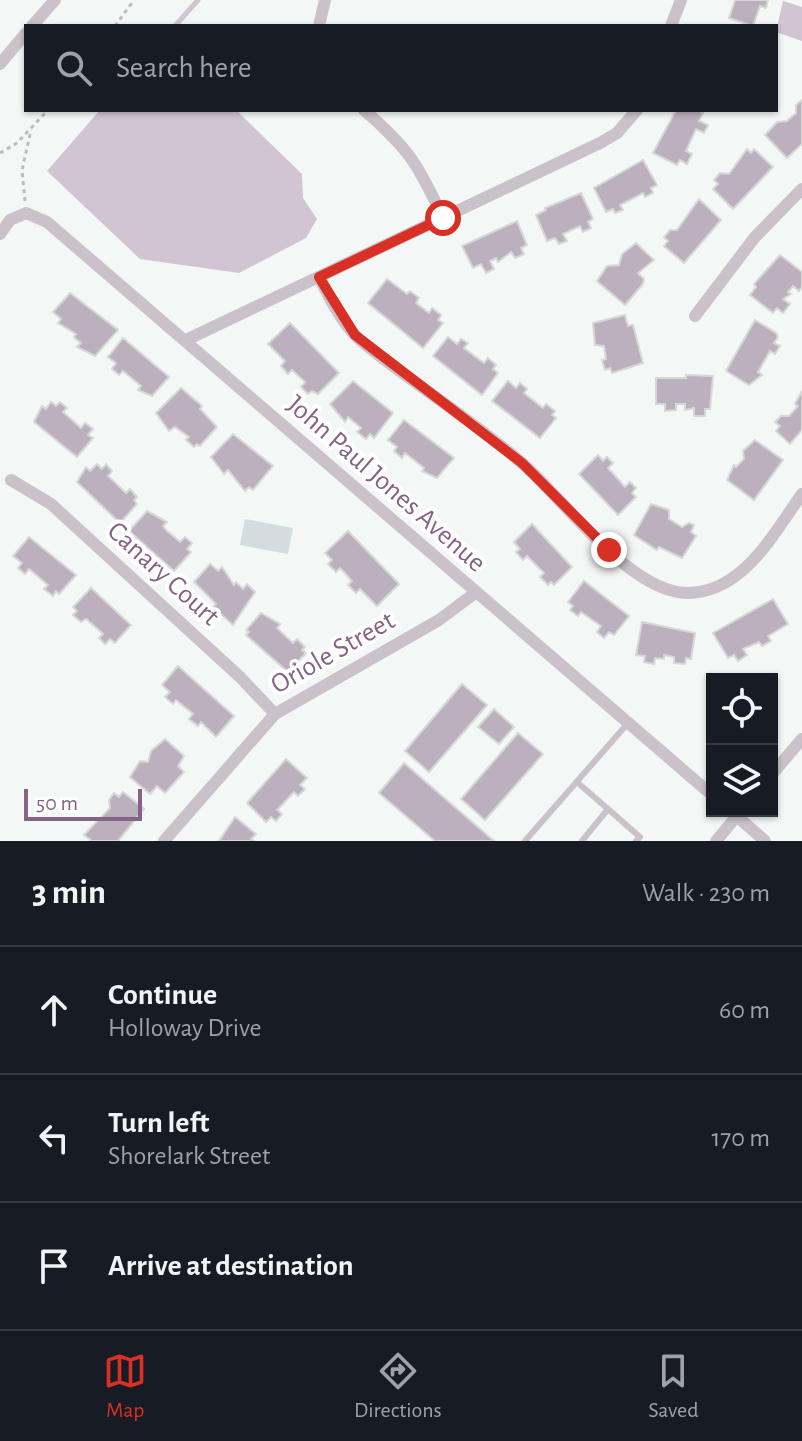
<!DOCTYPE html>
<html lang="en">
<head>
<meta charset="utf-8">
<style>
  body { margin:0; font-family:"Alegreya Sans",sans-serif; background:#20242c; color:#f1f3f6 }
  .controls { position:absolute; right:24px; bottom:24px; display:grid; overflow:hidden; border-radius:0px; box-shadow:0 2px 6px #0004 }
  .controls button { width:72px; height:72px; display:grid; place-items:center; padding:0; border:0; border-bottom:2px solid #363941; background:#171b24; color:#f1f3f6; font:40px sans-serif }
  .scale { position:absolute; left:24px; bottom:20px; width:118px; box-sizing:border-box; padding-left:8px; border:4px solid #866386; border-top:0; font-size:22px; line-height:28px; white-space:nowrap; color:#866386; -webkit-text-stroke:6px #fff; paint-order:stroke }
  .stop { position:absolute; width:24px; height:24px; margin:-18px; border:6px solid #d93025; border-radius:50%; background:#fff }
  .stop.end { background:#d93025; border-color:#fff; box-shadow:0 2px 8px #0008 }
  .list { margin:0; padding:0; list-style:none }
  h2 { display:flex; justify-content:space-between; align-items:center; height:104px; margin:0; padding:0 32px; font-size:34px }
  h2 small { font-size:26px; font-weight:400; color:#9ea1a6 }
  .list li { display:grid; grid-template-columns:52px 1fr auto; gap:24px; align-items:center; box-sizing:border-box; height:128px; padding:0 32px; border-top:2px solid #363941 }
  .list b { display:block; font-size:30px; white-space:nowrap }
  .list p { margin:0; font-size:26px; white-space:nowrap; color:#9ea1a6 }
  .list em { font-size:26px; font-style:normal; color:#9ea1a6 }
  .icon { flex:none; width:44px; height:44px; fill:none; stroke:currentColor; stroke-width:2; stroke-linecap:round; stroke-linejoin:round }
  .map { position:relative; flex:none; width:802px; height:841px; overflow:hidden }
  .search { position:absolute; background:#171b24; box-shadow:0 2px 6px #0004; left:24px; right:24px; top:24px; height:88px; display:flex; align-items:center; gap:20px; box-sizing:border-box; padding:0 28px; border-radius:0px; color:#9ea1a6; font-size:30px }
  .sheet { height:488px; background:#171b24 }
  nav { display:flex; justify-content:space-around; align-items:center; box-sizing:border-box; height:112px; border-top:2px solid #363941; background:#171b24; font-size:22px; color:#9ea1a6 }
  nav a { display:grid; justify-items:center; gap:4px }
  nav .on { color:#d93025 }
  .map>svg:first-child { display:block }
</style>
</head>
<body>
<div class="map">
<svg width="802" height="841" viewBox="0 0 802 841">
  <rect width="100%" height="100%" fill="#f3f7f5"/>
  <polygon fill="#d3dcdf" points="245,519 293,528 288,554 240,545"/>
  <g fill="#d1c5d3">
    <polygon points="783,1 802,7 802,41 776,32"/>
    <polygon points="100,110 236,110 302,174 303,198 317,219 306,238 239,273 140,259 47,171"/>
  </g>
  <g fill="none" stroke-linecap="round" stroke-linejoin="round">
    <polyline stroke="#d1c5d3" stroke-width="5" points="175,26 198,0"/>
  </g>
  <g fill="#bdb0be" stroke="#d5d8d7" stroke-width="2">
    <polygon points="735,0 768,0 766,8 760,6 753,26 729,18"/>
    <polygon points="802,100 802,144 787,158 765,135 777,122 787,121 796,113 796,105"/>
    <polygon points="676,110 698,110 703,113 699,121 708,125 704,133 696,129 686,151 692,154 687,164 680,160 677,165 653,153"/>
    <polygon points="747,149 751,153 754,149 773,167 733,209 713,189 718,184 714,180 720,173 729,174"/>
    <polygon points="643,160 657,185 651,188 653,193 645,197 643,193 620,205 623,210 615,213 613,209 606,212 594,188"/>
    <polygon points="581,193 593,219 588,222 591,228 583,232 580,226 563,234 567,241 559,244 555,238 547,241 536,215 546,210 545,208"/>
    <polygon points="699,199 721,220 684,263 664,246 668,241 664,237 670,230 677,230"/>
    <polygon points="517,221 527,245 521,248 524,254 515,258 511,252 498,262 496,258 490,261 494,269 486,273 481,264 473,268 462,246"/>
    <polygon points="636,243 654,260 638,273 644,279 643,284 625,305 597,281 607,266 619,265 622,254"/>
    <polygon points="780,255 802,272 802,287 799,291 793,286 788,292 791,294 783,299 790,304 783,313 777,308 773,313 750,295 756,287 754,284"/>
    <polygon points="387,279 407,294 410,291 419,298 416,303 429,313 432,308 441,315 438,320 443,323 423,348 368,303"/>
    <polygon points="70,293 118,330 95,356 77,347 81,343 74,337 76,334 58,323 61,319 53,312"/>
    <polygon points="625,315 628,326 633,325 643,363 612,373 610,368 605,370 602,360 606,359 604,346 595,345 593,323"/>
    <polygon points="755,320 776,333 778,337 774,343 780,346 775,354 770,351 758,372 762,375 749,385 726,371"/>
    <polygon points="290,323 339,373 318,394 312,391 308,394 301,387 305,382 292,370 288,374 281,366 285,361 268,344"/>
    <polygon points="448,337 457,344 461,339 468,343 464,348 484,363 488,358 496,365 493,369 498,373 482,395 433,356"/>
    <polygon points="123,338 169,377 152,396 138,390 141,386 123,371 119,375 112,369 116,363 108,357"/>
    <polygon points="686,375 713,376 710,409 705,409 705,416 694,416 694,408 685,410 685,404 676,404 676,410 665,411 665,404 656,404 656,378 686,378"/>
    <polygon points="353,381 393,413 374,438 370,434 366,439 357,432 361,428 348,417 345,422 330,404"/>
    <polygon points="508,381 516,388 520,383 527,389 524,393 543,408 546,404 555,411 552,415 556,418 540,438 492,401"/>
    <polygon points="181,388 202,406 200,409 217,427 200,446 197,444 194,447 186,440 189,437 175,427 169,431 156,413"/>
    <polygon points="802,391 802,430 790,444 776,431 780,426 775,422 781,416 789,416 798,406 795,404"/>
    <polygon points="51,402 56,406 60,402 67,408 63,412 81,428 85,423 93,429 88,435 93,438 77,457 34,422 42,406 46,409"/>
    <polygon points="404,420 454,458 437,478 422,471 424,468 405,453 402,458 394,451 397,447 388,440"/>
    <polygon points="233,434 273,466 253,490 249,487 245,491 228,470 224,474 211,457"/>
    <polygon points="755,440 783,460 754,500 727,480 734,465 736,467 744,459 743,451"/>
    <polygon points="598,455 603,461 607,457 613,463 608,468 625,487 630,482 636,488 632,493 636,497 618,515 579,474"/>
    <polygon points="97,464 102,469 106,464 112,471 108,476 126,493 130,489 137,497 134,500 137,504 120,523 77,482 86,467 90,471"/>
    <polygon points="651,504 669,510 669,519 682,527 689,523 694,525 691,532 696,536 682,558 659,547 657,550 634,535"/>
    <polygon points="147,511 167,522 163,526 166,530 180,542 185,537 192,543 187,549 191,552 174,571 129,531"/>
    <polygon points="532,524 572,567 554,585 551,582 548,585 540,577 544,573 527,556 523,560 516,552 520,549 514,542"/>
    <polygon points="348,531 399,584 377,606 360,589 356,593 348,585 352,581 340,568 336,572 328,564 332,560 325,553"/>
    <polygon points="29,537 76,575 59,594 56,591 53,596 44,589 48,585 29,569 25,574 18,568 22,563 13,556"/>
    <polygon points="210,564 218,571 222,567 234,585 236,582 243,589 247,584 255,592 233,625 213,607 216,604 194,582"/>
    <polygon points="584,581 629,616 614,635 609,632 604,638 597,632 601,626 581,612 578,616 570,610 573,606 568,602"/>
    <polygon points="91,588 131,625 115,643 110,639 105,644 99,638 103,634 99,630 86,619 81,622 73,615 77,611 73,607"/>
    <polygon points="773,599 788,624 768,636 771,641 762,646 759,642 743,649 747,655 738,661 734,655 728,658 713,633"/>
    <polygon points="261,613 280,624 277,628 293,643 297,639 305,647 302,650 306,653 288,672 246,635 249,632 246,630"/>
    <polygon points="642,622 695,633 691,659 686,658 685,664 674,663 674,657 664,655 664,659 655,658 654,664 644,662 645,656 636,655"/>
    <polygon points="178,666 234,716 216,737 201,722 198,726 189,719 193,714 176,700 173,704 165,697 170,692 162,685"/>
    <polygon points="462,684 487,705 429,772 405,751"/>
    <polygon points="494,709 514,727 499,744 478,727"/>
    <polygon points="518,733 543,754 485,820 461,799"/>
    <polygon points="165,739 184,756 178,766 184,772 165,793 157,786 150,794 130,777 140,761 148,762 151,751"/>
    <polygon points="286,759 307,778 300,785 305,789 298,796 294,792 277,810 282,814 276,821 271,817 266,822 247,803"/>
    <polygon points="404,763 494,841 435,841 379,793"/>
    <polygon points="123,792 144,809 118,841 92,841 84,835 110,808 109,800 114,793 119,797"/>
    <polygon points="235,817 256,834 251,839 254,841 219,841"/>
  </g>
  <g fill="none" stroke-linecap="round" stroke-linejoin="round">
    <g stroke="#c1bbc1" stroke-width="3" stroke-dasharray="4 4" stroke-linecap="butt">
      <polyline points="115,26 134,0"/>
      <polyline points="0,153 17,143 48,110"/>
      <polyline points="25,201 22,170 31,130"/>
    </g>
    <g stroke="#cac1ca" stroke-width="6">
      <polyline points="577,782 640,837 636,841"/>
      <polyline points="525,841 628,723"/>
      <polyline points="582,841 608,809"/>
    </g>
    <g stroke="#cac1ca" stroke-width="12">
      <polyline points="32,26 55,0"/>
      <polyline points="319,26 325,0"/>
      <polyline points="671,26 681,0"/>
      <polyline points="0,64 26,33"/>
      <path d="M364 110C409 149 418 164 443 218"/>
      <polyline points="0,234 10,220 26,213 47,222 712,795"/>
      <path d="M319 277C329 297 339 318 354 334 367 348 386 360 401 372 442 402 485 431 523 464 565 500 629 592 687 593 743 593 773 534 802 494"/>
      <polyline points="695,316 755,237 802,189"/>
      <polyline points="186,340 600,143 617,133 637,110"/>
      <polyline points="11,480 51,504 240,677 275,714"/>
      <polyline points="772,774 802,739"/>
      <polyline points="731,811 765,841"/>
      <polyline points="164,841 275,714 439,620 475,593"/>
      <polyline points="716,841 741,811"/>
    </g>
  </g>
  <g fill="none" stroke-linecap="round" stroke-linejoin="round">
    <polyline stroke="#d93025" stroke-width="10" points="443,218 319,277 355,335 522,463 609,550"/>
  </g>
  <g text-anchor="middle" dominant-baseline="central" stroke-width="8" stroke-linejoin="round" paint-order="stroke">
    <g font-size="28" fill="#866386" stroke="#fff">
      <text transform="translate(386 484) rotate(41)">John Paul Jones Avenue</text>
      <text transform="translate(163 574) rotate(42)">Canary Court</text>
      <text transform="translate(333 653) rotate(-30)">Oriole Street</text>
    </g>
  </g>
</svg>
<div class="controls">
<button><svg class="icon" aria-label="locate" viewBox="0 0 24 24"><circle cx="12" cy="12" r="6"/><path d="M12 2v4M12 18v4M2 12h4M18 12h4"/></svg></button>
<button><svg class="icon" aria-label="layers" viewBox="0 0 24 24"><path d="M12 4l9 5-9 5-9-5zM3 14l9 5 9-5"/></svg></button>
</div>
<div class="scale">50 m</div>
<div class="stop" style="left:443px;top:218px"></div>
<div class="stop end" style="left:609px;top:550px"></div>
<div class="search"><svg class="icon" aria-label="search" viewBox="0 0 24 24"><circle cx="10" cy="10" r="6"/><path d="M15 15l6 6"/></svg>Search here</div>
</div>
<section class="sheet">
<h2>3 min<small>Walk · 230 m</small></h2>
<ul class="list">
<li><svg class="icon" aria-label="ahead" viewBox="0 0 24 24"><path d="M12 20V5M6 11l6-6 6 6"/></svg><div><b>Continue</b><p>Holloway Drive</p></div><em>60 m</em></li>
<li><svg class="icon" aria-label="left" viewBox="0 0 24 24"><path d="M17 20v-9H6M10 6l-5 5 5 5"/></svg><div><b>Turn left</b><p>Shorelark Street</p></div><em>170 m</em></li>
<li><svg class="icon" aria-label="arrive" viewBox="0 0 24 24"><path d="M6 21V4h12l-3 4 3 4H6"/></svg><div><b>Arrive at destination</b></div></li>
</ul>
</section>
<nav>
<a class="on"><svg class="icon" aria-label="map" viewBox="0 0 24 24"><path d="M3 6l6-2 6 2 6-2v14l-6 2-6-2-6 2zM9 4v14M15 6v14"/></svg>Map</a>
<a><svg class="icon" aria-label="directions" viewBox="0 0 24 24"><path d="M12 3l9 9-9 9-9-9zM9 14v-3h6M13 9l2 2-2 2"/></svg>Directions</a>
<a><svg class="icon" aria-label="saved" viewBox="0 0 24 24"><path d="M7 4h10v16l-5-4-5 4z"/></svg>Saved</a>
</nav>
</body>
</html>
